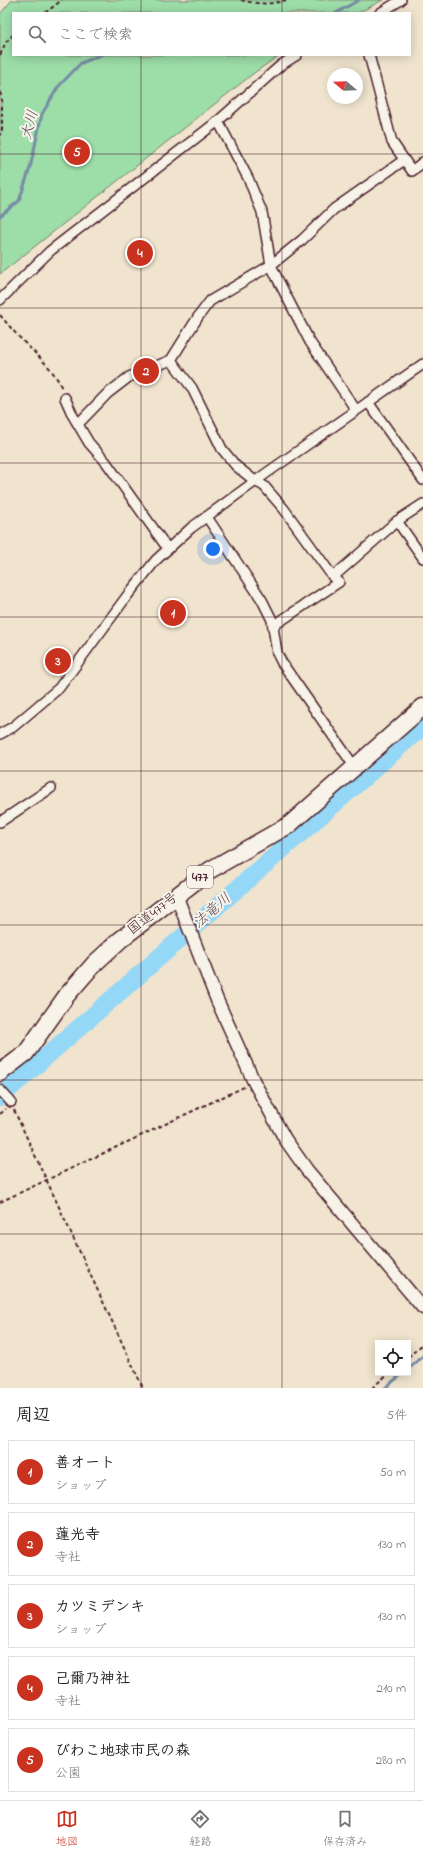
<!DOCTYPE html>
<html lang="ja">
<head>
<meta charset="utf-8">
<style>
  body { margin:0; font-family:"Indie Flower","Klee One",sans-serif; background:#f2f2f2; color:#202124 }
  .controls { position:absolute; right:12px; bottom:12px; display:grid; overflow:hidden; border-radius:0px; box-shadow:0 2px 10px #0003 }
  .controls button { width:36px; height:36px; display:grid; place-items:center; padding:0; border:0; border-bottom:1px solid #e0e0e0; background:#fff; color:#202124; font:20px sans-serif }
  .compass { position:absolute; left:327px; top:68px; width:36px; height:36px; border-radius:50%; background:#fff; box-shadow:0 2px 10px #0003; rotate:289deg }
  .you { position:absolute; left:213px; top:549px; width:14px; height:14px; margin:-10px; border:3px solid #fff; border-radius:50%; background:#1a73e8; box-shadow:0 0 0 6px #1a73e833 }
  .badge { display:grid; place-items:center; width:26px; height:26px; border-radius:50%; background:#c8321e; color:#fff; font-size:13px; font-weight:700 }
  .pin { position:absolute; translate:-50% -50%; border:2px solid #fff; box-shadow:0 1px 4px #0006 }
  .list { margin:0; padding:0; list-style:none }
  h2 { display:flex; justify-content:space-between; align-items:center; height:52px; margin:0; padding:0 16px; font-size:17px }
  h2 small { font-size:13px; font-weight:400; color:#757577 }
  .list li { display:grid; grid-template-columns:26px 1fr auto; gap:12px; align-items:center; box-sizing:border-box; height:64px; margin:0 8px 8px; padding:0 8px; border:1px solid #e0e0e0; border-radius:0px }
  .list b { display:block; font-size:15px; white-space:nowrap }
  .list p { margin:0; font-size:13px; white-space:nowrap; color:#757577 }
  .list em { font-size:13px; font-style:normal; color:#757577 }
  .icon { flex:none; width:22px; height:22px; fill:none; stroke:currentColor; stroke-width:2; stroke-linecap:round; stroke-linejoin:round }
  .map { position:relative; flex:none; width:423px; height:1388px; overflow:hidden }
  .search { position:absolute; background:#fff; box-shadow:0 2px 10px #0003; left:12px; right:12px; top:12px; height:44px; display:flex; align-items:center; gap:10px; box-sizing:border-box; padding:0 14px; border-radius:0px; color:#757577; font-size:15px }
  .sheet { height:412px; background:#fff }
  nav { display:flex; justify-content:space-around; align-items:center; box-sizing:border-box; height:56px; border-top:1px solid #e0e0e0; background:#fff; font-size:11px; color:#757577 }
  nav a { display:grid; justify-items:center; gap:2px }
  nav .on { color:#c8321e }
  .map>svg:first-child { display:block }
</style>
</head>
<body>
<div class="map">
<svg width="423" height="1388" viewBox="0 0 423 1388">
  <rect width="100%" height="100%" fill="#f0e4ce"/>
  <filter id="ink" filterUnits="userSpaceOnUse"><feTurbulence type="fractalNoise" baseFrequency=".025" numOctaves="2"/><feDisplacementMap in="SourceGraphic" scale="8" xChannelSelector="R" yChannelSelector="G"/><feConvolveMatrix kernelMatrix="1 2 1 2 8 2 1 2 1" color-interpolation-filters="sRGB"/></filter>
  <g filter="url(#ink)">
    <polygon fill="#9cdda8" stroke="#737e6a" points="12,0 383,0 358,13 13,13 13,55 280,55 254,73 0,274 0,14"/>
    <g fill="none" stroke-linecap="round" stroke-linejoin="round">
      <g stroke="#778da5" stroke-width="3">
        <polyline points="336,13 359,0"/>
        <polyline points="0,216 19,201 30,168 42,114 58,87 81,63 101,55"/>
        <polyline points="408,1369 423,1356"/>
        <polyline points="385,1388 403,1373"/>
      </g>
      <polyline stroke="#95d7f7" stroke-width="18" points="0,1097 423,726"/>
      <defs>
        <g id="minor">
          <polyline points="380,13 401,0"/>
          <polyline points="369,55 392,142 412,171 423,162"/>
          <polyline points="218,121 248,178 262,212 271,265 277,278 310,342 356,410"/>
          <polyline points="0,300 50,251 218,121 281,65 297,55"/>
          <polyline points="171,360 192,388 222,449 236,466 255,481 264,486 284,509 333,577 339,582 273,626"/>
          <polyline points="65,398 73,416 89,443 106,462 168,549"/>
          <polyline points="368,402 423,480"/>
          <polyline points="78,424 107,394 129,377 171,360 198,317 210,301 271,265 302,240 334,209 404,160"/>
          <polyline points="423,504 397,521 423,558"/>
          <polyline points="207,517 262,600 272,620 277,653 282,663 354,766"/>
          <polyline points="333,577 397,521"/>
          <polyline points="0,734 13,727 59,688 127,596 156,560 191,528 268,472 423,364"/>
          <polyline points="0,822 51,788"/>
          <polyline points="0,1090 11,1102"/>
        </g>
        <polyline id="tertiary" points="176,895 217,1000 254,1082 285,1139 307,1170 423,1308"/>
        <polyline id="trunk" points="0,1073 26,1053 67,995 94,964 120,940 210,870 289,825 423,707"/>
      </defs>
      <use href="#minor" stroke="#4a1f2b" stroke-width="12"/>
      <use href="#tertiary" stroke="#4a1f2b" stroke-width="15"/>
      <use href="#trunk" stroke="#4a1f2b" stroke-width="19"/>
      <g stroke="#4a1f2b" stroke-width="2" stroke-dasharray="4 3" stroke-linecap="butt">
        <path d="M241 0C255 4 272 5 286 0"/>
        <polyline points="45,13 62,0"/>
        <polyline points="0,55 6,42 13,35"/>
        <polyline points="0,92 2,100 2,131 0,135"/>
        <path d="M0 315C7 323 13 331 21 339 36 355 54 368 62 389"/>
        <polyline points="14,1110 143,1388"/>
        <polyline points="0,1114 6,1109"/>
        <polyline points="0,1202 246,1086"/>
        <polyline points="408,1357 423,1344"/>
        <polyline points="372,1388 389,1373"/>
      </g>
      <use href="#minor" stroke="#f7f3e8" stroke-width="9"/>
      <use href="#tertiary" stroke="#f7f3e8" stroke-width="12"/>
      <use href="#trunk" stroke="#f7f3e8" stroke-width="16"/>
    </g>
  </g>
  <path fill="none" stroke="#4a1f2b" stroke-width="1" stroke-opacity="0.55" d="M141 0V13M282 0V13M141 55V1388M282 55V1388M0 154H423M0 308H423M0 463H423M0 617H423M0 771H423M0 925H423M0 1080H423M0 1234H423"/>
  <g text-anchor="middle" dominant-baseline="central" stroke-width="4" stroke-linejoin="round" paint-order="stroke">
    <rect fill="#f7f3e8" stroke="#7e5f64" stroke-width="1" x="187" y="866" width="26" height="22" rx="3"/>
    <g font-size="13" font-weight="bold" fill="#4a1f2b">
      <text x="200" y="877">477</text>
    </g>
    <g font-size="14" fill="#4a1f2b" stroke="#f7f3e8">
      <text transform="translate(153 914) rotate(-38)">国道477号</text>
    </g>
    <g font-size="15" font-style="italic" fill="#5d4d5e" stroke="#f7f3e8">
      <text transform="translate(30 125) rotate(-75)">大川</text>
      <text transform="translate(212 911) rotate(-41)">法竜川</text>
    </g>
  </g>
</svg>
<div class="controls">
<button><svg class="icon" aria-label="locate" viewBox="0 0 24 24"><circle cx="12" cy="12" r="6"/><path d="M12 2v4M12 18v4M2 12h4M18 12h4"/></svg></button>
</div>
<svg class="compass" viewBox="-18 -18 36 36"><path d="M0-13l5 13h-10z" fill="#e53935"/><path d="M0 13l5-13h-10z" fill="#757577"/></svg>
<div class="you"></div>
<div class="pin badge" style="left:173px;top:613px">1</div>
<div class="pin badge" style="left:146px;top:371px">2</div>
<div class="pin badge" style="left:58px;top:661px">3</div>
<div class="pin badge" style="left:140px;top:253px">4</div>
<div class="pin badge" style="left:77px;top:152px">5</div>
<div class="search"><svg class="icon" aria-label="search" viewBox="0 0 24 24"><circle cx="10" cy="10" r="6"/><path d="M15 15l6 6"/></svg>ここで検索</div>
</div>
<section class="sheet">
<h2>周辺<small>5件</small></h2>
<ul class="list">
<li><span class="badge">1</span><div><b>善オート</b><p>ショップ</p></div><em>50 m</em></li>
<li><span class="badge">2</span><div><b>蓮光寺</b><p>寺社</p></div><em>130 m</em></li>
<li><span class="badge">3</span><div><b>カツミデンキ</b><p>ショップ</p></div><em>130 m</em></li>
<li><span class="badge">4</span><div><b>己爾乃神社</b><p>寺社</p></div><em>210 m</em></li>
<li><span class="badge">5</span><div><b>びわこ地球市民の森</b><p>公園</p></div><em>280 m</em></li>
</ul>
</section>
<nav>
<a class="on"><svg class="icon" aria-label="map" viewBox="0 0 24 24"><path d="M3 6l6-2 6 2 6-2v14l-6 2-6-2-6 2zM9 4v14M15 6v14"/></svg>地図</a>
<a><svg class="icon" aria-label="directions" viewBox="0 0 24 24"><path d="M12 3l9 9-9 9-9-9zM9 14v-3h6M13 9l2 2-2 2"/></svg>経路</a>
<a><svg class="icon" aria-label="saved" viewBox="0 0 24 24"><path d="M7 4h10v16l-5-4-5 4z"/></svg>保存済み</a>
</nav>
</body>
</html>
